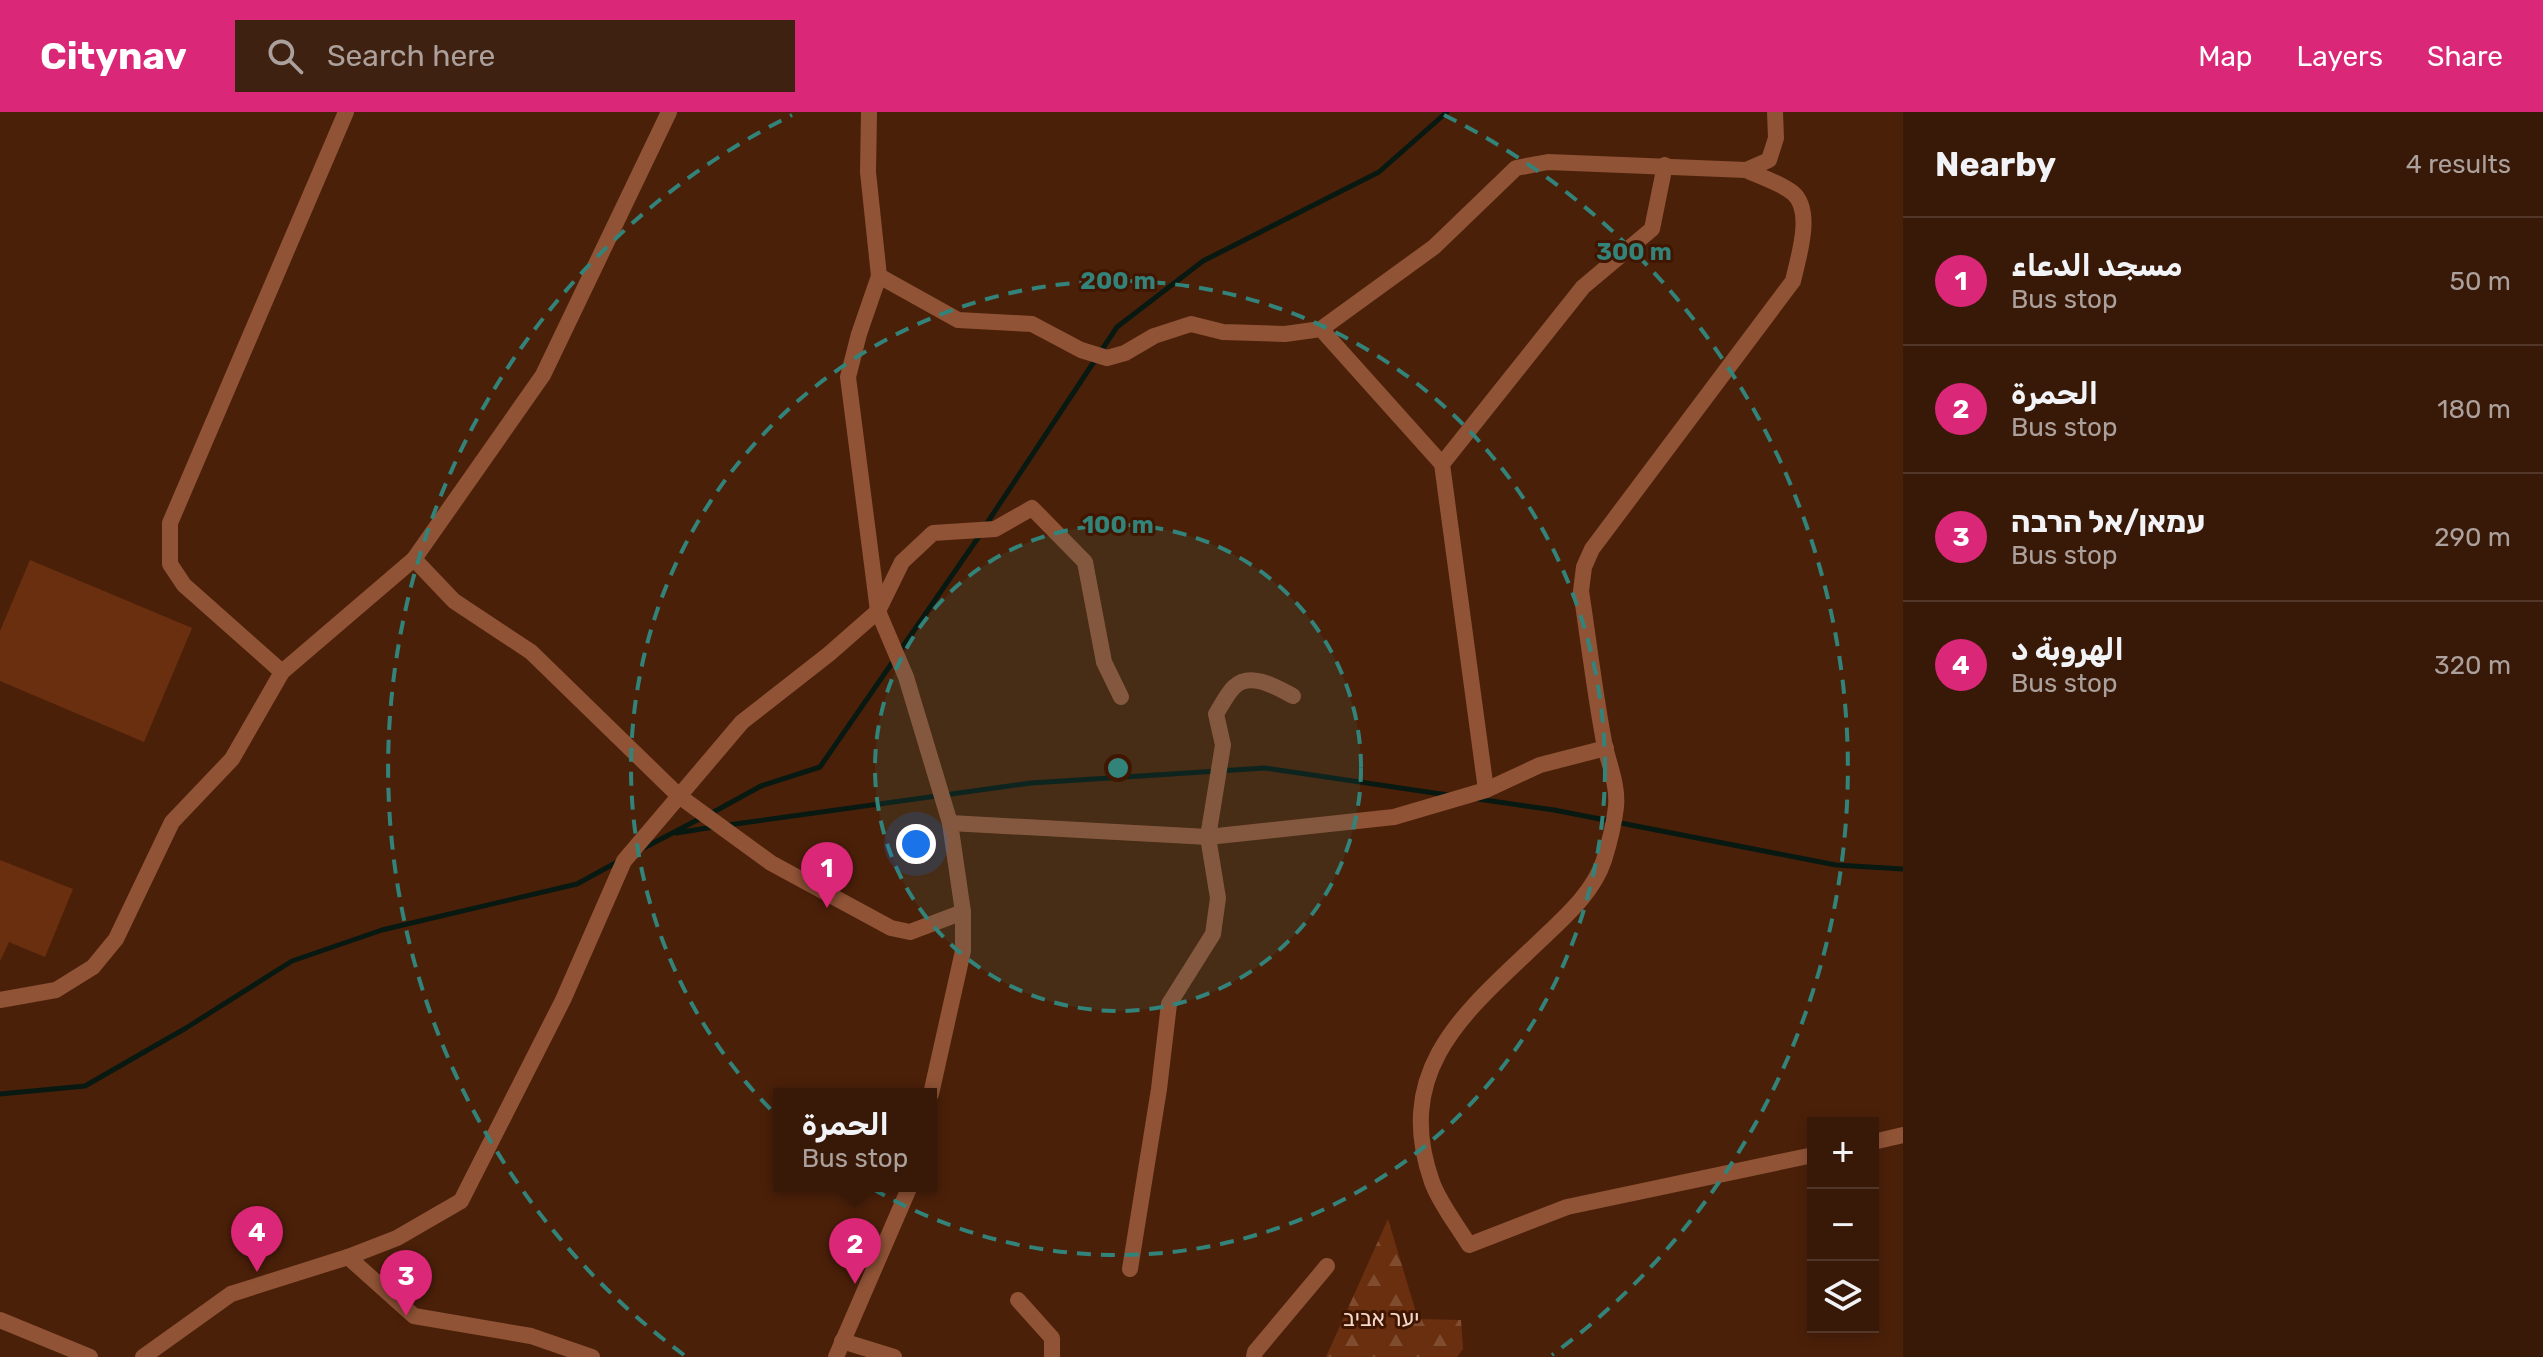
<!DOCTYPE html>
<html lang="en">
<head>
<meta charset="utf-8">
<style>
  body { margin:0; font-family:Rubik,"Noto Sans Arabic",Heebo,sans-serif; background:#3f2111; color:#f1f3f6 }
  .controls { position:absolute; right:24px; bottom:24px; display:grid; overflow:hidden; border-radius:0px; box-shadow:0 4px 12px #0003 }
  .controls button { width:72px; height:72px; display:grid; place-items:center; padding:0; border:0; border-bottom:2px solid #523728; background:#381807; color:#f1f3f6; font:40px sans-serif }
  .you { position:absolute; left:916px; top:732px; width:28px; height:28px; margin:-20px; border:6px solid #fff; border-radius:50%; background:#1a73e8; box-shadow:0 0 0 12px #1a73e833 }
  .badge { display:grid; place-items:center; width:52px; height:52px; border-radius:50%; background:#db2777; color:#fff; font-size:26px; font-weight:700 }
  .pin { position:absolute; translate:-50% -66px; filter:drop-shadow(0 2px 4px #0008) }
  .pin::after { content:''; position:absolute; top:42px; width:28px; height:24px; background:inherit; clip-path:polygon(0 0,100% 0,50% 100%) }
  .popup { position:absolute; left:773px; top:976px; width:164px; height:104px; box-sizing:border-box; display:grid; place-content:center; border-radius:0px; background:#381807; filter:drop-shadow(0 2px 6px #0005); font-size:26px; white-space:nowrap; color:#aba09b }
  .popup b { font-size:30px; color:#f1f3f6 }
  .popup::after { content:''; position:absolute; left:50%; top:100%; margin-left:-16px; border:16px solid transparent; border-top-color:#381807 }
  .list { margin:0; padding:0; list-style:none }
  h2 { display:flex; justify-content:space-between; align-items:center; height:104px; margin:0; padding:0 32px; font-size:34px }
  h2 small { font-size:26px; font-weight:400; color:#aba09b }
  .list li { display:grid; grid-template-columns:52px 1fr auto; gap:24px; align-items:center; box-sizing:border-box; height:128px; padding:0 32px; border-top:2px solid #523728 }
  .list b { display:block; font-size:30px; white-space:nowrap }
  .list p { margin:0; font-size:26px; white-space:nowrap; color:#aba09b }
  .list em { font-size:26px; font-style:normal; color:#aba09b }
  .icon { flex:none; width:44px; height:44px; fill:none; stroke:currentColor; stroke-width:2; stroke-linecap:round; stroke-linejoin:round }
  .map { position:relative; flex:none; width:1903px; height:1245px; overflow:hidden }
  header { display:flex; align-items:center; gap:48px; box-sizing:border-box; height:112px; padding:0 40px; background:#db2777; color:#fff }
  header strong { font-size:38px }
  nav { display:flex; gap:44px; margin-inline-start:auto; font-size:28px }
  .search { width:560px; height:72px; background:#3f2111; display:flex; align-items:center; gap:20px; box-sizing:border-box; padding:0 28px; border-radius:0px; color:#aba09b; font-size:30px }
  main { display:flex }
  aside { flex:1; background:#381807 }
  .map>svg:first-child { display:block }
</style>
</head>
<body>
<header>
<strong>Citynav</strong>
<div class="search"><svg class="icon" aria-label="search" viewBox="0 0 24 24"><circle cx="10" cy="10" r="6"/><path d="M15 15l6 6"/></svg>Search here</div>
<nav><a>Map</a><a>Layers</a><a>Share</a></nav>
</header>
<main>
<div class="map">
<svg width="1903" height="1245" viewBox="0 0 1903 1245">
  <defs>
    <pattern id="forest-firs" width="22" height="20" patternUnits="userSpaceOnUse" patternTransform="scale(2)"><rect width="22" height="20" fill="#6a2f0f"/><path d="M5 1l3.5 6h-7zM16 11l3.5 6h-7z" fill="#804c30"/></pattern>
  </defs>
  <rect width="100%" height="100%" fill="#4b2009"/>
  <polygon fill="url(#forest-firs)" points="1388,1107 1418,1207 1461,1208 1463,1237 1457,1245 1326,1245"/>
  <g fill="#6a2f0f">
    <polygon points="30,448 192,516 144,630 0,569 0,519"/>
    <polygon points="0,748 73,777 45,845 9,830 0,849"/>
  </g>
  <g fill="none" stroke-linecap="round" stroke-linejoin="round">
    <g stroke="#081912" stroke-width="5">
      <polyline points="985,414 1117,215 1203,149 1379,60 1447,0"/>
      <polyline points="899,540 980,423"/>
      <polyline points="1478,687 1554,698 1836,753 1903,757"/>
      <polyline points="710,702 761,674 820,655 894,548"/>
      <polyline points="728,713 1031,671 1265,656 1448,683"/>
      <polyline points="676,721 714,715"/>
      <polyline points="642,737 701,706"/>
      <polyline points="0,982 85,974 186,916 292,849 382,818 577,772 619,749"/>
    </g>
    <g stroke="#905336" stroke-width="16">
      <polyline points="869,0 868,60 879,164 859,222 848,265 878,499 906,565 950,711 963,800 963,839 931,982"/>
      <path d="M1746 58C1761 65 1781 71 1793 81 1814 99 1798 146 1793 169L1592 437 1584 455 1581 479C1589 531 1595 584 1605 635 1610 655 1618 674 1616 695 1614 712 1609 732 1604 748 1594 779 1567 803 1545 824 1470 896 1391 954 1432 1070 1440 1092 1457 1113 1469 1133L1567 1095 1813 1043"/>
      <polyline points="879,164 958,208 1032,212 1081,238 1107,246 1125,241 1154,224 1191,212 1223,220 1285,222 1321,217 1434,135 1516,56 1548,50 1746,58 1769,48 1776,26 1775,0"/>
      <polyline points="1321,217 1442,352 1486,678"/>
      <polyline points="1442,352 1583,175 1652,117 1665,53"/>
      <polyline points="414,447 454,489 531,540 679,684 771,751 891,816 910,820 963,800"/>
      <polyline points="282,560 184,473 170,452 170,411 346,0"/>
      <polyline points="950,711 1208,725 1394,705 1486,678 1540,653 1606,636"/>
      <polyline points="0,888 56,878 93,855 116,827 172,710 232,647 282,560 414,447 543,263 669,0"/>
      <polyline points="1873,1030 1903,1023"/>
      <polyline points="348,1145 414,1204 531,1224 592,1245"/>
      <path d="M1130 1157 1159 977 1169 892 1213 822 1218 786 1208 725 1223 633 1216 602C1221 594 1227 582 1234 575 1250 559 1276 575 1293 584"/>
      <polyline points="1018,1188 1052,1226 1052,1245"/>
      <polyline points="0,1208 90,1245"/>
      <polyline points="842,1229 894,1245"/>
      <polyline points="143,1245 231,1182 348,1145 397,1126 461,1089 563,888 624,749 742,610 829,542 878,499 902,450 933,421 995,417 1032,396 1085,450 1104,550 1121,585"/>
      <polyline points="836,1245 910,1074"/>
      <polyline points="1254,1245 1255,1240 1327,1154"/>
    </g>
  </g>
  <circle cx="1118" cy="656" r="243" fill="#32847b" fill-opacity=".12"/>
  <g fill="none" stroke="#32847b" stroke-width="4" stroke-dasharray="14 10">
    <circle cx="1118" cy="656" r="243"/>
    <circle cx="1118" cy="656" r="487"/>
    <path d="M684 1243A730 730 0 0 1 792 3M1444 3A730 730 0 0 1 1552 1243"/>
  </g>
  <g text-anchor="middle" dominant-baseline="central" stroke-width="6" stroke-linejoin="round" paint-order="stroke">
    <g font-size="22" fill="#f3d9cd" stroke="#401600">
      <text x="1381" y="1206">יער אביב</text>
    </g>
  </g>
  <circle cx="1118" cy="656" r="12" fill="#32847b" stroke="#401600" stroke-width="4"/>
  <g font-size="24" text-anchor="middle" font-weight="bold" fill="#32847b" stroke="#401600" stroke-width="6" stroke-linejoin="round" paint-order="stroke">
    <text x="1634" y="148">300 m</text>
    <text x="1118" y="177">200 m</text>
    <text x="1118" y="421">100 m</text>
  </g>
</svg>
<div class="controls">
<button>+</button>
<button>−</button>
<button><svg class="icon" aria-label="layers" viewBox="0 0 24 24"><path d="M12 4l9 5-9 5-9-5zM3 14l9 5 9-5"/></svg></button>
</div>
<div class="you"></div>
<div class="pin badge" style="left:827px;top:796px">1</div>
<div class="pin badge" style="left:855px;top:1172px">2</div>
<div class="popup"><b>الحمرة</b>Bus stop</div>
<div class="pin badge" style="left:406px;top:1204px">3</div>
<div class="pin badge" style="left:257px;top:1160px">4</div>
</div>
<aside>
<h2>Nearby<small>4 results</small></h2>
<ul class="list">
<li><span class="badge">1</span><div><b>مسجد الدعاء</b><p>Bus stop</p></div><em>50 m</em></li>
<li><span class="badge">2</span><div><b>الحمرة</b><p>Bus stop</p></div><em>180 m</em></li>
<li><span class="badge">3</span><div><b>עמאן/אל הרבה</b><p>Bus stop</p></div><em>290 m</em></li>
<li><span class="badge">4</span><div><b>الهروبة د</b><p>Bus stop</p></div><em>320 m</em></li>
</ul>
</aside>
</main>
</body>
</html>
